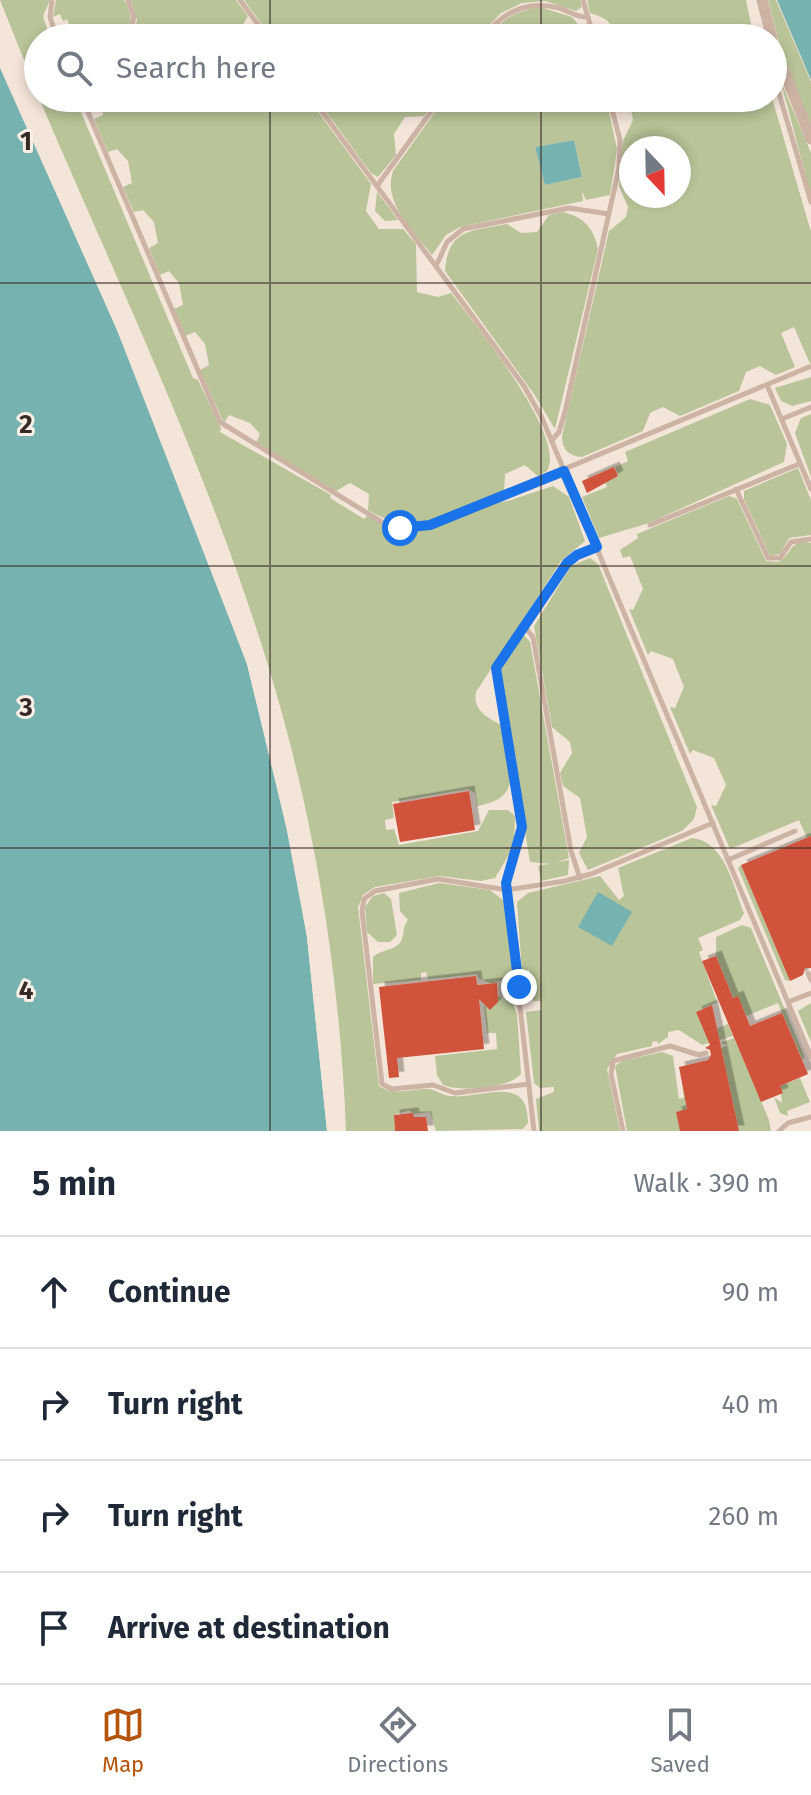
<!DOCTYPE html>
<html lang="en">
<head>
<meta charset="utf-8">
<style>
  body { margin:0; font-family:"Fira Sans",sans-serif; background:#f2f2f3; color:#1f2937 }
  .compass { position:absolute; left:619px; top:136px; width:72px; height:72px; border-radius:50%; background:#fff; box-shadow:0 4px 12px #0003; rotate:158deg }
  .stop { position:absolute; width:24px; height:24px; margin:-18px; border:6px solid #1a73e8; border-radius:50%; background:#fff }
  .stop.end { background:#1a73e8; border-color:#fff; box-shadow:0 2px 8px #0008 }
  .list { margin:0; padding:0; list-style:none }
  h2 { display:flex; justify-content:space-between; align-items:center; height:104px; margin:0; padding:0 32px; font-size:34px }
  h2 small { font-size:26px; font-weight:400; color:#747a83 }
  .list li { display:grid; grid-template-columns:52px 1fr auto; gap:24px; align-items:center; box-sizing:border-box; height:112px; padding:0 32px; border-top:2px solid #e0e1e3 }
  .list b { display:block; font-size:30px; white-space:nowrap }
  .list em { font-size:26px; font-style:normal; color:#747a83 }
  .icon { flex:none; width:44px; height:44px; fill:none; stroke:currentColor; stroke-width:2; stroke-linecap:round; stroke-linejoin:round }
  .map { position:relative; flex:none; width:811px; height:1131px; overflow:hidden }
  .search { position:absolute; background:#fff; box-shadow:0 4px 12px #0003; left:24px; right:24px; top:24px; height:88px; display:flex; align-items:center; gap:20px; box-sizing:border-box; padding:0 28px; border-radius:44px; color:#747a83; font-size:30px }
  .sheet { height:552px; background:#fff }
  nav { display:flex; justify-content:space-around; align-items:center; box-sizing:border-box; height:112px; border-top:2px solid #e0e1e3; background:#fff; font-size:22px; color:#747a83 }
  nav a { display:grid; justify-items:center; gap:4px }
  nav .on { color:#b45309 }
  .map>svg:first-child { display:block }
</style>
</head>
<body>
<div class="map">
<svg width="811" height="1131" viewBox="0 0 811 1131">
  <defs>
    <filter id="shadow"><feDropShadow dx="5.5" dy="-5.5" stdDeviation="0" flood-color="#0004"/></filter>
  </defs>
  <rect width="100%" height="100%" fill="#f4e5d9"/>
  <g fill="#b9c498" fill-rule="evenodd">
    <polygon points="0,0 50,0 43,16 50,38 38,38 38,95"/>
    <path d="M56 0H124C132 12 134 26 125 38H75L67 19 63 21 60 14 53 17Z"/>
    <polygon points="131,0 236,0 248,16 240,30 245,36 258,31 264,38 133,38 137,20"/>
    <polygon points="244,0 580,0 582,7 576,11 545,1 522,3 501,13 483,32 461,38 272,38"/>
    <path d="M587 0H746L754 38H613C614 21 605 18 590 13Z"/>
    <polygon points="768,0 776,0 811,82 811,125 783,57"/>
    <path d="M540 7 572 17 589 38H488C502 18 516 11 540 7Z"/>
    <polygon points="781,82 811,153 811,196"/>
    <path d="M39 98H75L193 378 198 380 221 428 220 432 331 495 330 498 364 519 367 516 396 530 414 532 486 504 508 501 553 486 569 497 585 541 561 561 476 692C473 710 485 716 501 725 507 764 528 798 477 806L475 793 468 789 392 802 394 818 385 820 386 830 394 829 399 845 478 831 489 810H508L515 816 514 846 495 878 481 881 439 876 375 887 363 895 358 907 379 1086C393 1096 411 1089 427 1089 436 1089 442 1096 451 1096 481 1100 528 1072 528 1123L523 1129 436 1131 430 1112 413 1114 409 1110 394 1115 395 1131H346C340 976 315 820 270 672 211 476 119 286 39 98Z"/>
    <path d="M101 98H308L371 184 366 211 379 229H403L416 244 417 292 438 297 451 293C473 322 568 437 547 471L538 476 525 465 505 474 504 490C455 511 418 541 368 510L369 494 350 483 336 491 256 443 260 434 250 423 229 415 224 423 200 370 209 365 205 344 195 332 185 336 174 309 183 305 179 283 169 271 160 275 149 248 158 243 154 222 143 210 134 212 123 187 132 183 128 161 117 149 108 152 94 119 103 115Z"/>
    <polygon points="316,98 437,98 424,116 405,117 394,134 396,155 378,177 371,173"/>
    <path d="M445 98H606L617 149 610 195 586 200 582 191 583 201 460 227 446 235 432 255C414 231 382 203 393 171ZM574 140 582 177 545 185 535 147Z"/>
    <path d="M613 98H772L811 232V366L794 327 781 333 795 367 776 375 760 366 746 372 739 391 680 416 663 407 650 413 643 431 582 457C569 456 562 450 562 436L609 231 626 217 628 207 619 186 623 141 633 120 631 110ZM631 148H679V196H631Z"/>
    <polygon points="377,192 398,220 385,221 375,211"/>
    <path d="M562 212C583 216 594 228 598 249L555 429 534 394 445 271C448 228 472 231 507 224L521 233 537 232 549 215Z"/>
    <polygon points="811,377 811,401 792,406 781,401 775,388"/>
    <polygon points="750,399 770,405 787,444 784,462 649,523 599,538 582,497 607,487 601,473 605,471 609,480 618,476 615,467 628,461 625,452"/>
    <polygon points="811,414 811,477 795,433 801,418"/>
    <polygon points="798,468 811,500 811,535 789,538 780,554 770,556 744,499 744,491"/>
    <path d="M729 496 737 499 766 561 779 562C792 553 791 538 811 543V836L807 838 799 820 730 849 711 805 716 806 726 785 714 758 693 750 690 754 670 707 675 708 684 687 673 659 651 651 648 655 629 609 633 610 643 589 630 556 623 558 620 550 638 538 637 534Z"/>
    <polygon points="590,558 598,564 697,807 694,819 682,831 588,870 579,853 587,837 580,798 563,786 560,773 572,753 570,742 552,727 534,626 571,566"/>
    <polygon points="525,636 530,642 569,858 552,864 530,862 499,675 500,665 517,638"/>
    <path d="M692 838C725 841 733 886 744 913L740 920 698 938 703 950 699 952 717 1002 696 1012 705 1033 728 1024 733 1036 702 1045 679 1030 668 1032V1037L658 1044 657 1041 652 1042V1046L617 1054 607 1069 620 1131H539L536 1099 554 1092V1087L540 1088 534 1083 526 1012 542 1010 541 1001H533L531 987H528L530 970 522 972 517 902 528 893 600 876 619 900 624 896 618 868Z"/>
    <polygon points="569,860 568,875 541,881 538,866"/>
    <polygon points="741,865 790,981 785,980 738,868"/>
    <path d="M439 883 490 890 504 901 513 970 509 977 492 984 478 978 477 974 428 979 426 972 421 973V980L373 984V957C381 950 390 951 398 945 406 938 401 928 408 920L400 911 399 893Z"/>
    <polygon points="384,893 391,899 397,935 390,942 378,942 367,932 365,907 373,896"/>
    <polygon points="742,925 751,928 805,1058 802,1059 778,1003 746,1016 738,997 734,1000 716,956 716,937"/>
    <path d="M498 996 512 1002 517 1014 521 1074C508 1089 460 1092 443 1085L437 1075 435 1056 497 1049 496 1033H487L484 1006Z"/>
    <polygon points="811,1003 811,1042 798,1011"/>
    <polygon points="734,1038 769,1120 771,1131 739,1131 721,1048 728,1045 720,1043"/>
    <polygon points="662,1052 673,1056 679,1099 684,1098 682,1084 686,1100 702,1106 676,1112 680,1129 706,1131 627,1131 615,1066 622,1061"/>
    <polygon points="800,1078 810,1102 787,1111 788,1116 780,1113 774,1097 782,1103 780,1086"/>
  </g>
  <g fill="#76b3b0">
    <polygon points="777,0 811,0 811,80"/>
    <polygon points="0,68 117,330 247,664 284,815 307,937 327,1131 0,1131"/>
    <polygon points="574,140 582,177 545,185 535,147"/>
    <polygon points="598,892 632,912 612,946 578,927"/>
  </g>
  <polygon fill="#f4e5d9" points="7,67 121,329 251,663 288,814 311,936 331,1131 327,1131 307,937 291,847 247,664 192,515 117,330 3,68"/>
  <g fill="#d0523b" filter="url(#shadow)">
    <polygon points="614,467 618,476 587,493 582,481"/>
    <polygon points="469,791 475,830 400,842 393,804"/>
    <polygon points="811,836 811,968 805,968 803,975 790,981 741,865"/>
    <polygon points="716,956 733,998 738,996 750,1026 782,1013 808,1074 780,1086 783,1093 761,1102 702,961"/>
    <polygon points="476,976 477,985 497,983 498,1002 490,1010 479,999 484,1049 397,1058 399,1077 389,1078 379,987"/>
    <polygon points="712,1005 739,1131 680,1131 676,1112 687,1109 679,1067 708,1060 711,1055 710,1050 705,1048 710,1045 696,1012"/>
    <polygon points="413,1113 414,1117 426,1117 428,1131 395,1131 394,1115"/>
  </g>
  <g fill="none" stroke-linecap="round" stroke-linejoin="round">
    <g stroke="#cdb3a4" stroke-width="5">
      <polyline points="52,0 50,17 57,38"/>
      <polyline points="128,0 134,17 129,38"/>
      <polyline points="240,0 268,38"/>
      <polyline points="583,0 594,38"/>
      <path d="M483 38C502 12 527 0 559 8 569 11 577 18 588 17"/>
      <polyline points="781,71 776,74 775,80 811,202"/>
      <polyline points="82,98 220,422 385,524 406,529 430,525 809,367"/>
      <polyline points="312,98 524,386 542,418 811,1057"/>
      <polyline points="377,186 441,98"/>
      <polyline points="436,266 447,242 463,229 569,208 609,214"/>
      <polyline points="767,385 811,489"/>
      <polyline points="782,419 811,407"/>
      <polyline points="552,440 559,432 565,412 619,168 620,140 609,98"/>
      <polyline points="736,489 768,558 780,558 791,542 811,539"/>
      <polyline points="650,525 799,464"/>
      <polyline points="524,626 533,637 571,851 580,878"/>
      <polyline points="728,860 795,831"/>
      <polyline points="808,973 811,980"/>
      <polyline points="788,1002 811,993"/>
      <polyline points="529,1084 455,1093 433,1085 392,1089 382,1084 362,911 364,899 375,891 438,879 507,890 565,881 591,874 713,823"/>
      <polyline points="534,1131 506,883 519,846 522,827 496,668 567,563 577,555 597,547"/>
      <polyline points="623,1131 611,1074 613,1061 670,1046 699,1055 706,1053"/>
      <polyline points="779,1131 788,1123 811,1117"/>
    </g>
    <g stroke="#cdb3a4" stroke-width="11">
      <polyline points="762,0 772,38"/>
      <polyline points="773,43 811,139"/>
    </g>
  </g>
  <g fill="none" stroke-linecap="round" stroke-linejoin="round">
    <polyline stroke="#1a73e8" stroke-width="10" points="400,528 430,525 564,471 597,547 577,555 567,563 496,668 522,827 506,883 519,987"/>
  </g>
  <path fill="none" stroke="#372a26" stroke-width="2" stroke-opacity="0.55" d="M270 0V38M541 0V38M270 98V1131M541 98V1131M0 283H811M0 566H811M0 848H811"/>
  <g font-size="26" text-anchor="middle" font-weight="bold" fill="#372a26" stroke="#fbefe6" stroke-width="6" stroke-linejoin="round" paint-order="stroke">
    <text x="26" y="150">1</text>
    <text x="26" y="433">2</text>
    <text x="26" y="716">3</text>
    <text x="26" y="999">4</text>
  </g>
</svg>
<svg class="compass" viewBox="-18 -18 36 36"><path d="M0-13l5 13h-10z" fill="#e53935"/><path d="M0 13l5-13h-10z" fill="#747a83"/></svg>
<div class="stop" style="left:400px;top:528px"></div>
<div class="stop end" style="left:519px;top:987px"></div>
<div class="search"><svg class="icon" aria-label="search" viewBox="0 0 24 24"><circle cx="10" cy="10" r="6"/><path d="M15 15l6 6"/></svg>Search here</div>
</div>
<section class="sheet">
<h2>5 min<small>Walk · 390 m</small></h2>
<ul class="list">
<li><svg class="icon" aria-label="ahead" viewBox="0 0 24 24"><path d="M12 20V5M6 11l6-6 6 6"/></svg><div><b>Continue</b></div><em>90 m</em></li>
<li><svg class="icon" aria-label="right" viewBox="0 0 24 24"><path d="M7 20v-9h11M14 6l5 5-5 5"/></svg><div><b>Turn right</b></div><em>40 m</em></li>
<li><svg class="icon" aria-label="right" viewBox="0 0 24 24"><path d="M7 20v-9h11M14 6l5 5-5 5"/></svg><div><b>Turn right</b></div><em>260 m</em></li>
<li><svg class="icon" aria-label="arrive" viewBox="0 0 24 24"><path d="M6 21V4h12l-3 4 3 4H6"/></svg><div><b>Arrive at destination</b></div></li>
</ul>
</section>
<nav>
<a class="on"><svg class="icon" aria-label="map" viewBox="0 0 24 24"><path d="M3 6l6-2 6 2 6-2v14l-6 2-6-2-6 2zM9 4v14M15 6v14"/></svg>Map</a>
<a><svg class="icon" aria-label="directions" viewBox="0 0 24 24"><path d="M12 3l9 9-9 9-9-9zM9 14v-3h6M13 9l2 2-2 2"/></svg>Directions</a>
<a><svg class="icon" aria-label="saved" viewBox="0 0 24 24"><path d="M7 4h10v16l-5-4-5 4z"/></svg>Saved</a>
</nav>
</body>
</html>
